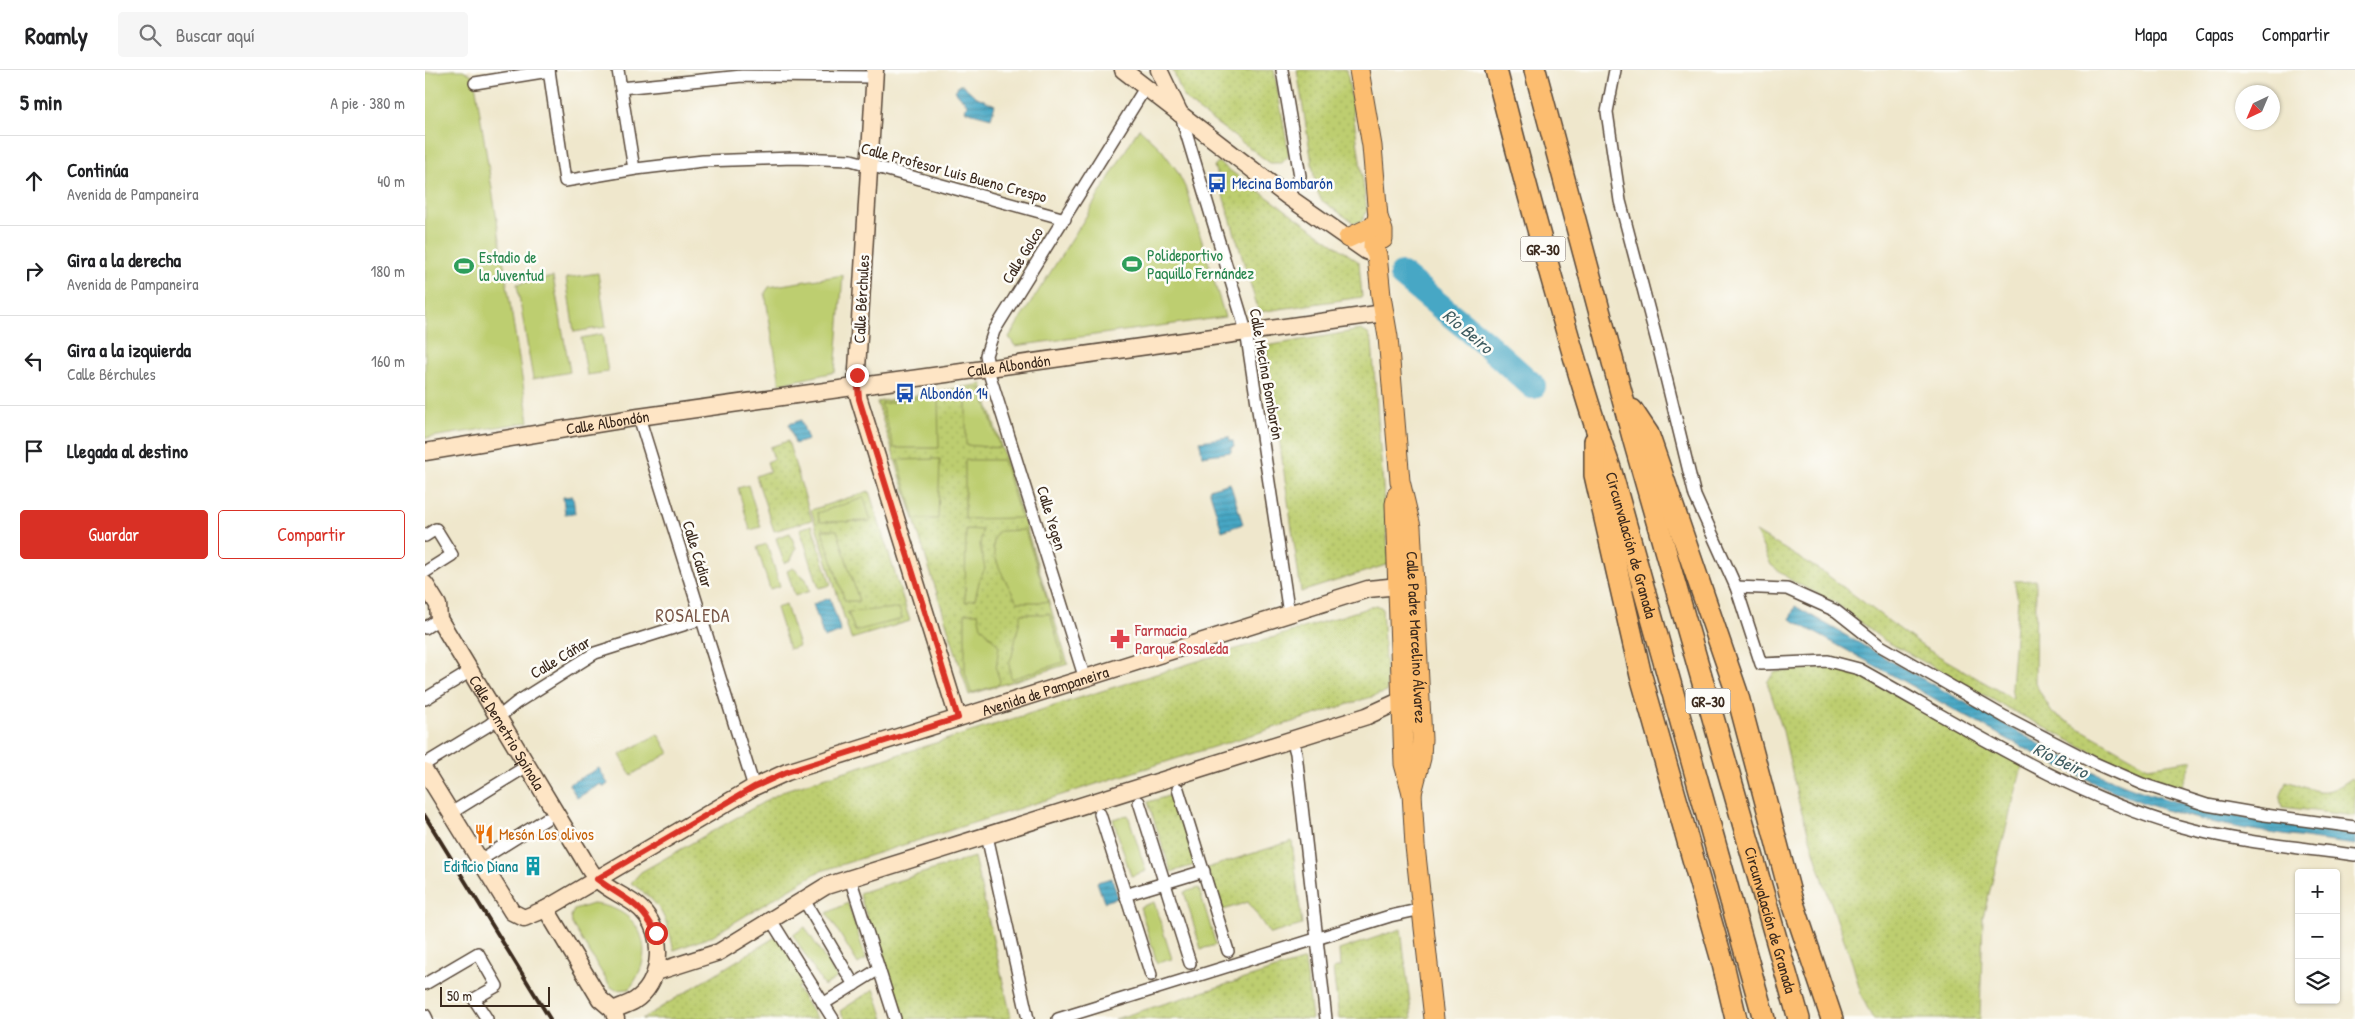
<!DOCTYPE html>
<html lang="es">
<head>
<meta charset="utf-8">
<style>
  body { margin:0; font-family:"Patrick Hand",sans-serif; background:#f6f6f6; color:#202124 }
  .controls { position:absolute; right:15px; bottom:15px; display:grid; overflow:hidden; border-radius:5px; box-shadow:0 1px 4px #0004 }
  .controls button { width:45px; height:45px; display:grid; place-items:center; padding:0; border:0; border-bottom:1px solid #e0e0e0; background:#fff; color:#202124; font:25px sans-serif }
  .compass { position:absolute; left:1810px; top:15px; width:45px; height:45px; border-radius:50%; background:#fff; box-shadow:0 1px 4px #0004; rotate:224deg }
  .scale { position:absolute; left:15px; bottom:12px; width:110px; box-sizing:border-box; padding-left:5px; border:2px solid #3b2a1e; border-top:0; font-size:14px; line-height:18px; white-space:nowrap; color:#3b2a1e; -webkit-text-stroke:4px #fdfcf7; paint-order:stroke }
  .stop { position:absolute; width:15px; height:15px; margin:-11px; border:4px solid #d93025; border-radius:50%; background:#fff }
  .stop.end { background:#d93025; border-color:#fff; box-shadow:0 1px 5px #0008 }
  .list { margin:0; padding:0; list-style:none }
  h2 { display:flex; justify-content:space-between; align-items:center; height:65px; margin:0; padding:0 20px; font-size:21px }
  h2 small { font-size:16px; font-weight:400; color:#757577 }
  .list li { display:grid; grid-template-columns:32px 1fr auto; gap:15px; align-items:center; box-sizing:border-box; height:90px; padding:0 20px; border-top:1px solid #e0e0e0 }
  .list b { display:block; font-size:19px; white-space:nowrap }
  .list p { margin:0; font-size:16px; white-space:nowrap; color:#757577 }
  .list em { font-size:16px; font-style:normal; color:#757577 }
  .actions { display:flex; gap:10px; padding:15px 20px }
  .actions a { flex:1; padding:11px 0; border:1px solid #d93025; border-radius:5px; text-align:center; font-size:18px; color:#d93025 }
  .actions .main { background:#d93025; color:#fff }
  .icon { flex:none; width:28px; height:28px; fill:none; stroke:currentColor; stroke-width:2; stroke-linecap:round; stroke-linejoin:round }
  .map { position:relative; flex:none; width:1930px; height:949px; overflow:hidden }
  header { display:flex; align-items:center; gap:30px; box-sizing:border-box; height:70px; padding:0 25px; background:#fff; border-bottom:1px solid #e0e0e0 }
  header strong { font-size:24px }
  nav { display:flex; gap:28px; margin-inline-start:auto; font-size:18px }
  .search { width:350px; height:45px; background:#f6f6f6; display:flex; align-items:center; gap:12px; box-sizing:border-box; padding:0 18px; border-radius:5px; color:#757577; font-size:19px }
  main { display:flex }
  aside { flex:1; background:#fff }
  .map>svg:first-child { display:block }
</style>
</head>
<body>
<header>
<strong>Roamly</strong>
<div class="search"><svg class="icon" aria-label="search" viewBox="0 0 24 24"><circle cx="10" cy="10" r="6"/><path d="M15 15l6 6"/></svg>Buscar aquí</div>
<nav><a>Mapa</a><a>Capas</a><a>Compartir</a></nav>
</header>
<main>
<aside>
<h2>5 min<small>A pie · 380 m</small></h2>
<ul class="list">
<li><svg class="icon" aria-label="ahead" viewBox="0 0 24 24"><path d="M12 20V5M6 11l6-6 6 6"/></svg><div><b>Continúa</b><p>Avenida de Pampaneira</p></div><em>40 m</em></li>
<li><svg class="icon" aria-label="right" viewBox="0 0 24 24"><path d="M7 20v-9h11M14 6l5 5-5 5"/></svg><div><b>Gira a la derecha</b><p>Avenida de Pampaneira</p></div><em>180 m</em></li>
<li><svg class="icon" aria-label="left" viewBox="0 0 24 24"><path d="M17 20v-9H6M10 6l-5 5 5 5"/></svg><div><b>Gira a la izquierda</b><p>Calle Bérchules</p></div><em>160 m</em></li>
<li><svg class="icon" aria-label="arrive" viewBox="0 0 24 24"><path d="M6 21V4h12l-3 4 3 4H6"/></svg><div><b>Llegada al destino</b></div></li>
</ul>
<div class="actions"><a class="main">Guardar</a><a>Compartir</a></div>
</aside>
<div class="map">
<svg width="1930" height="949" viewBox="0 0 1930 949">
  <defs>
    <pattern id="grass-dots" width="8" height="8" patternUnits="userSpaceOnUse" patternTransform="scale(1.25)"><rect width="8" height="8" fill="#bdce70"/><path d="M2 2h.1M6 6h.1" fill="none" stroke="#a3b161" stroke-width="1.8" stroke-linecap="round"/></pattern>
    <pattern id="water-rules" width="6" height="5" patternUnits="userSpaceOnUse" patternTransform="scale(1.25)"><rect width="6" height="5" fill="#46a7c5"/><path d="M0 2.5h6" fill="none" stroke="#3c889f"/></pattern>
  </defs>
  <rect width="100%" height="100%" fill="#fdfcf7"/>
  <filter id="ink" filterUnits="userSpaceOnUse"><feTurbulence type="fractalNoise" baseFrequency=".02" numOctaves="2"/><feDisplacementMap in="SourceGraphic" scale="10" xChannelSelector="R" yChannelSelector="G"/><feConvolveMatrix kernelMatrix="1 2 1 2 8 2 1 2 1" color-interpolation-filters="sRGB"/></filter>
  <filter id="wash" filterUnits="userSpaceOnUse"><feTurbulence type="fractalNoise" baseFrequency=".0096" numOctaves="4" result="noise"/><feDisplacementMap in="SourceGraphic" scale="20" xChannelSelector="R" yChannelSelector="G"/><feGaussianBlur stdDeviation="1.12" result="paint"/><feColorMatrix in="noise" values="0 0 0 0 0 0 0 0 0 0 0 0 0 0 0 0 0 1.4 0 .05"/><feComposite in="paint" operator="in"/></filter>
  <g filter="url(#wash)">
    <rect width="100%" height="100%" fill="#efe7cc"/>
    <g fill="url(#grass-dots)" stroke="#7c7c47">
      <polygon points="748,0 849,0 864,85 857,93 845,93 764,33 757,24"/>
      <polygon points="872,0 922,0 942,140 937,151 929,153 896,130 891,118"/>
      <polygon points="793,92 934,192 937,227 834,242 789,96"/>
      <polygon points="936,260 943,264 947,272 964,494 876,522 841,276"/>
      <polygon points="557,314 643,594 544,625 452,332"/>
      <polygon points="363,371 387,450 349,461 331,406 345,401 342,392 349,389 345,377"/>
      <polygon points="444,421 485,551 426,569 386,440"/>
      <polygon points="387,455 406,515 394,518 375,459"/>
      <polygon points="1331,462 1398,502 1500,578 1588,629 1586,616 1593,530 1589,511 1611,510 1610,613 1627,643 1723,697 1768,690 1756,718 1688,693 1590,642 1457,569 1409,532 1367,511 1346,495"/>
      <polygon points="365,463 371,478 366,490 359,493 351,468"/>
      <polygon points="368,498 381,509 385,521 370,526 362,501"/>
      <path d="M952 535 957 538 962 622 393 802 285 867 249 880C240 844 237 835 206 813L216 802 360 720Z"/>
      <polygon points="1402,597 1430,602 1598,693 1558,847 1555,949 1448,949 1436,925 1428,895 1399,813 1374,733 1358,661 1342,612 1350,602"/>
      <path d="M1927 708 1930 712V746L1857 737 1855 728 1861 711C1893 721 1898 729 1927 708Z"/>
      <polygon points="750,724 773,794 746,802 723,732"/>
      <polygon points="867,771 877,855 845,864 823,832 795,841 782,798"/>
      <polygon points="549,787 586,947 579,949 474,949 434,823"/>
      <polygon points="976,859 987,949 914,949 908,899 915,897 914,880"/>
      <polygon points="352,866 381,912 372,918 392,949 217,949"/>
      <polygon points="880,890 887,949 690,949"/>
      <polygon points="449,919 459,949 420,949 415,941"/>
    </g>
    <g fill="#bdce70" stroke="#7c7c47">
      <polygon points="27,0 38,0 49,6 104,352 0,368 0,3"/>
      <polygon points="714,58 736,79 751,99 761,119 800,247 590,276 584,267 657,153"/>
      <polygon points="173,203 181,257 149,262 141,208"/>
      <polygon points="418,205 410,302 355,314 340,223 344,217"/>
      <polygon points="128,207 145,302 108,309 92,214"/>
      <polygon points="177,264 183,302 162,305 156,268"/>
      <polygon points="556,318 575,378 541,375 541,321"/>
      <polygon points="513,325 514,378 469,378 456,334"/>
      <polygon points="515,389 513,449 490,449 473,390"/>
      <polygon points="540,390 578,390 596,448 540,449"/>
      <polygon points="323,415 336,457 325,460 313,418"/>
      <polygon points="439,428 446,451 395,452 392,443"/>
      <polygon points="541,459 557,460 555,475 560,499 555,508 550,529 540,532"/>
      <polygon points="397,460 412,460 434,531 420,531"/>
      <path d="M600 460 623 532H592C584 515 557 477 574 461Z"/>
      <polygon points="342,474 355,516 345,519 332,477"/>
      <polygon points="361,535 374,576 364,579 351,538"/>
      <polygon points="474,538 477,549 430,561 423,542"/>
      <polygon points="540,543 553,543 556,556 574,576 571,599 575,611 573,615 546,623 540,602"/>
      <polygon points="596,544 625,544 639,592 586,609 584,593 587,586"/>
      <polygon points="233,664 244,683 206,705 195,685"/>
      <polygon points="703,745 721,801 706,806 688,749"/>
      <polygon points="774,818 791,875 776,879 759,822"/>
      <polygon points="729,832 747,889 732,893 715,837"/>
      <polygon points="423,833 441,889 433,894 402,843"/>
      <path d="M167 834C215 837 235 881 204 919L191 920 185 916 147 854 146 846 149 840Z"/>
      <polygon points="380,857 412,908 399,916 368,865"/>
    </g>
    <g fill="url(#water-rules)" stroke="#406872">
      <polygon points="534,15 538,15 550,26 570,35 566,48 540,41 542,34 530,21"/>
      <polygon points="376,350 383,370 370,374 364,354"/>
      <polygon points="804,367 805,371 808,371 809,377 806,377 806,382 777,386 775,371"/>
      <polygon points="805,413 818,454 797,461 784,419"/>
      <polygon points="148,426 150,443 140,444 138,427"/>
      <polygon points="405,528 416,562 399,568 388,534"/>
      <path d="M1370 536C1437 575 1504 613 1572 650 1620 677 1669 706 1722 723 1790 745 1859 754 1930 764V775C1858 765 1785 757 1716 732 1654 709 1597 677 1540 646 1482 613 1423 581 1365 549Z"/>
      <polygon points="174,698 183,714 179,717 176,714 152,728 144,714"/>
      <polygon points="687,808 693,828 679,832 672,812"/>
    </g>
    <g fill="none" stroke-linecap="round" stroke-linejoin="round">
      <polyline stroke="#46a7c5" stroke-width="26" points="977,205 1058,271 1108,316"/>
    </g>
  </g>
  <g filter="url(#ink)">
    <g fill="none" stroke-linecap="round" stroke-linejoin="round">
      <defs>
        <g id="street">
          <polyline points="124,0 140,111 211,99 278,91 369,88 426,90 640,149"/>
          <polyline points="193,0 208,93"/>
          <polyline points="857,0 875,106 862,126"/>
          <path d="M1190 0 1182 42 1195 131 1234 279 1270 426 1311 517 1336 594 1403 591 1434 599C1534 654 1644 725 1754 756 1811 772 1871 777 1930 785"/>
          <polyline points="50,13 124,1"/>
          <polyline points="196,18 317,6 449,7"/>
          <polyline points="756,46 821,261 864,544"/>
          <polyline points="214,347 329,717"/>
          <polyline points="0,466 11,459 27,485 0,502"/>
          <polyline points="1311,517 1362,519 1411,541 1454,575 1580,647 1667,692 1717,714 1782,735 1840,745 1930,757"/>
          <polyline points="0,558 14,549"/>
          <polyline points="660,609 565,306 561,285 569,261 720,18"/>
          <polyline points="0,629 46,601"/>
          <polyline points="867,669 871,683 901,949"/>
          <polyline points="0,694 64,655 91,633 170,583 277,549"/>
          <polyline points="753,719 803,881"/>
          <polyline points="714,732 765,893"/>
          <polyline points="26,743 102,696"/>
          <polyline points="675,744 726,905"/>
          <polyline points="562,766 603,949"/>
          <polyline points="60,787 121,749"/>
          <polyline points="425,808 470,949"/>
          <polyline points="700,825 779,801"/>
          <polyline points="379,830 429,915"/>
          <polyline points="346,850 408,949"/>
          <polyline points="0,914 53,883 72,916 49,929 62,949"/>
          <polyline points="398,934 454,899"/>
          <polyline points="0,945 2,949"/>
          <polyline points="633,949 965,846 997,839"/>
        </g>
        <g id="secondary">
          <polyline points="450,0 431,316 434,329 533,648"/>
          <polyline points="698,0 862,126 941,181 952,185"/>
          <polyline points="734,0 755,44"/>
          <path id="s1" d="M0 382 214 347 959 243"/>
          <path id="s2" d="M0 514 13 535 14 549 156 785C161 793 166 804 173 810 188 824 210 829 222 846 240 871 236 914 209 931 202 935 194 937 188 940"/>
          <path id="s3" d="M0 701 87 842 99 848 121 839 329 717 362 702 943 519 974 516"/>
          <polyline points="121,839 175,929 188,940 191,949"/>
          <polyline points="231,902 294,882 401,816 942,646 977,630"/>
        </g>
        <g id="primary">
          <polyline points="934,0 947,76 953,147 958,161 958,169"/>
          <path id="s4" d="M949 156 948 177 952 185 956 226 963 267 975 411 986 457 997 669 996 688 987 723"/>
          <polyline points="923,168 949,156 953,147"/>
          <polyline points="972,425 970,434 979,694 987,723 990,776 1009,949"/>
        </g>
        <g id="highway">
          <path id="s5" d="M1071 0C1090 74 1109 147 1130 220 1147 280 1164 340 1185 398L1339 949"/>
          <path id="s6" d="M1110 0 1209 371 1374 949"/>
          <polyline points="1207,340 1223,364 1312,623 1366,827 1407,949"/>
          <polyline points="1170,371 1170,405 1216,606 1298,894 1311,949"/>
        </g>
      </defs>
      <use href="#street" stroke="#564638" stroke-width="14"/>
      <use href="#secondary" stroke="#564638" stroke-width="19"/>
      <use href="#primary" stroke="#564638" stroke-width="21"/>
      <use href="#highway" stroke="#564638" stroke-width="24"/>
      <use href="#street" stroke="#fff" stroke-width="11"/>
      <use href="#secondary" stroke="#fee5c5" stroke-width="16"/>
      <use href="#primary" stroke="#fcbd6f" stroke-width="19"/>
      <use href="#highway" stroke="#fcbd6f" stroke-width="21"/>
      <polyline stroke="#3b2a1e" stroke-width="4" points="0,746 125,949"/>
    </g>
  </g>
  <g fill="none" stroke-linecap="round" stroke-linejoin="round" filter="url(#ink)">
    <path stroke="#d93025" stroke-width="6" d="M231 863C215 831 198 829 172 809L329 717 362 702 533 648 434 329 432 305"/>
  </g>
  <defs>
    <symbol id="bus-bare" viewBox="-9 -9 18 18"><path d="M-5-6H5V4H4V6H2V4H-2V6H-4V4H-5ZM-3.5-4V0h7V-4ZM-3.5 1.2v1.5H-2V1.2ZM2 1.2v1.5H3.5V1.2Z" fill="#1a4fb4" stroke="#fdfcf7" stroke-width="2.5" paint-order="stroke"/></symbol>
    <symbol id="stadium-bare" viewBox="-9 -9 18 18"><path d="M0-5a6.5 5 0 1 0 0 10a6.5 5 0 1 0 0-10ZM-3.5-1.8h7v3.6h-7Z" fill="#2e9e5b" stroke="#fdfcf7" stroke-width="2.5" paint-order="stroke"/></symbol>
    <symbol id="pharmacy-bare" viewBox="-9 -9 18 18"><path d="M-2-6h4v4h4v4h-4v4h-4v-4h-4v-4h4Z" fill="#e0444e" stroke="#fdfcf7" stroke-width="2.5" paint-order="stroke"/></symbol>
    <symbol id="restaurant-bare" viewBox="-9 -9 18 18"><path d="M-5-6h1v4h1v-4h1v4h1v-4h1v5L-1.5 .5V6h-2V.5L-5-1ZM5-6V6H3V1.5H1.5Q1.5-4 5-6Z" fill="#e8710a" stroke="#fdfcf7" stroke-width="2.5" paint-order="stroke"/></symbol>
    <symbol id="building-bare" viewBox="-9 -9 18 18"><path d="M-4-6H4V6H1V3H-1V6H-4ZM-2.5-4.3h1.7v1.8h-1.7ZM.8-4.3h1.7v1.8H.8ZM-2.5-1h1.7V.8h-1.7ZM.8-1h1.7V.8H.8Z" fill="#0f9aa8" stroke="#fdfcf7" stroke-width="2.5" paint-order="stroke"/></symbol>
  </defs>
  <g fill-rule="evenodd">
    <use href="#bus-bare" x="778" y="99" width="28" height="28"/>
    <use href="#stadium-bare" x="693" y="180" width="28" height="28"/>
    <use href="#stadium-bare" x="25" y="182" width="28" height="28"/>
    <use href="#bus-bare" x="466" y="309" width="28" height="28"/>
    <use href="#pharmacy-bare" x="681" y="555" width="28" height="28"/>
    <use href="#restaurant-bare" x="45" y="750" width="28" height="28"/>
    <use href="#building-bare" x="94" y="782" width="28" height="28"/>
  </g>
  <g text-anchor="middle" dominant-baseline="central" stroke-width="5" stroke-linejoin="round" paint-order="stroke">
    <g fill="#fdfcf7" stroke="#75695f" stroke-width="1">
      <rect x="1095.5" y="166.5" width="45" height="25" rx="4"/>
      <rect x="1260.5" y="618.5" width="45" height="25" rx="4"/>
    </g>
    <g font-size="15" font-weight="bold" fill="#3b2a1e">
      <text x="1118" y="179">GR-30</text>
      <text x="1283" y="631">GR-30</text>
    </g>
    <g font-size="16" fill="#3b2a1e" stroke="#fdfcf7">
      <text transform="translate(529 102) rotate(15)">Calle Profesor Luis Bueno Crespo</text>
      <text transform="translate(597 185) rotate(-58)">Calle Golco</text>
      <text transform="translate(436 229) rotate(-87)">Calle Bérchules</text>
      <text stroke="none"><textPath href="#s1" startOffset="590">Calle Albondón</textPath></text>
      <text transform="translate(842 304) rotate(80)">Calle Mecina Bombarón</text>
      <text stroke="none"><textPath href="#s1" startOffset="185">Calle Albondón</textPath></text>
      <text transform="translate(627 448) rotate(73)">Calle Yegen</text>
      <text stroke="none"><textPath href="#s5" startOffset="494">Circunvalación de Granada</textPath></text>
      <text transform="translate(273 484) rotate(73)">Calle Cádiar</text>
      <text stroke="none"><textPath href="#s4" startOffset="415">Calle Padre Marcelino Álvarez</textPath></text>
      <text transform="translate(135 587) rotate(-31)">Calle Cáñar</text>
      <text stroke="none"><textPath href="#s3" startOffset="751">Avenida de Pampaneira</textPath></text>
      <text stroke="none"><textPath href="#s2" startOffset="171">Calle Demetrio Spínola</textPath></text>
      <text stroke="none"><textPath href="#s6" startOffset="882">Circunvalación de Granada</textPath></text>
    </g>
    <g font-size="16" fill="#164399" stroke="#fdfcf7" text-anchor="start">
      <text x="807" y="113">Mecina Bombarón</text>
      <text x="495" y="323">Albondón 14</text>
    </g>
    <g font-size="16" fill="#27864d" stroke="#fdfcf7" text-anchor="start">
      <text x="722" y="185">Polideportivo<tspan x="722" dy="18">Paquillo Fernández</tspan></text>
      <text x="54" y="187">Estadio de<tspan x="54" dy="18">la Juventud</tspan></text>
    </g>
    <g font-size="16" fill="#be3a42" stroke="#fdfcf7" text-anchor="start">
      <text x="710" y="560">Farmacia<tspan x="710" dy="18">Parque Rosaleda</tspan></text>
    </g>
    <g font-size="16" fill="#c56008" stroke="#fdfcf7" text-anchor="start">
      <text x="74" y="764">Mesón Los olivos</text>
    </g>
    <g font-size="16" fill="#0d838f" stroke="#fdfcf7" text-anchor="end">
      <text x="93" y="796">Edificio Diana</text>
    </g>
    <g font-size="18" font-style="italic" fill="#3f5c61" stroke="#fdfcf7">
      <text transform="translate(1043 261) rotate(40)">Río Beiro</text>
      <text transform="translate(1636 690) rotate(26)">Río Beiro</text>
    </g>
    <g font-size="18" letter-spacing="1" fill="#785646" stroke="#fdfcf7">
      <text x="268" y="545">ROSALEDA</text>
    </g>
  </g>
</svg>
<div class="controls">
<button>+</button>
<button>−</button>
<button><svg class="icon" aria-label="layers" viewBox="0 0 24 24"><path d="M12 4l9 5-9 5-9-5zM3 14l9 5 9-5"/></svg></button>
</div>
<svg class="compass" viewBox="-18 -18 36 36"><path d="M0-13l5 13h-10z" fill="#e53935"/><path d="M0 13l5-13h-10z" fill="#757577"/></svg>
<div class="scale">50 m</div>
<div class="stop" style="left:231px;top:863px"></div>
<div class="stop end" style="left:432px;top:305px"></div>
</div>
</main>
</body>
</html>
